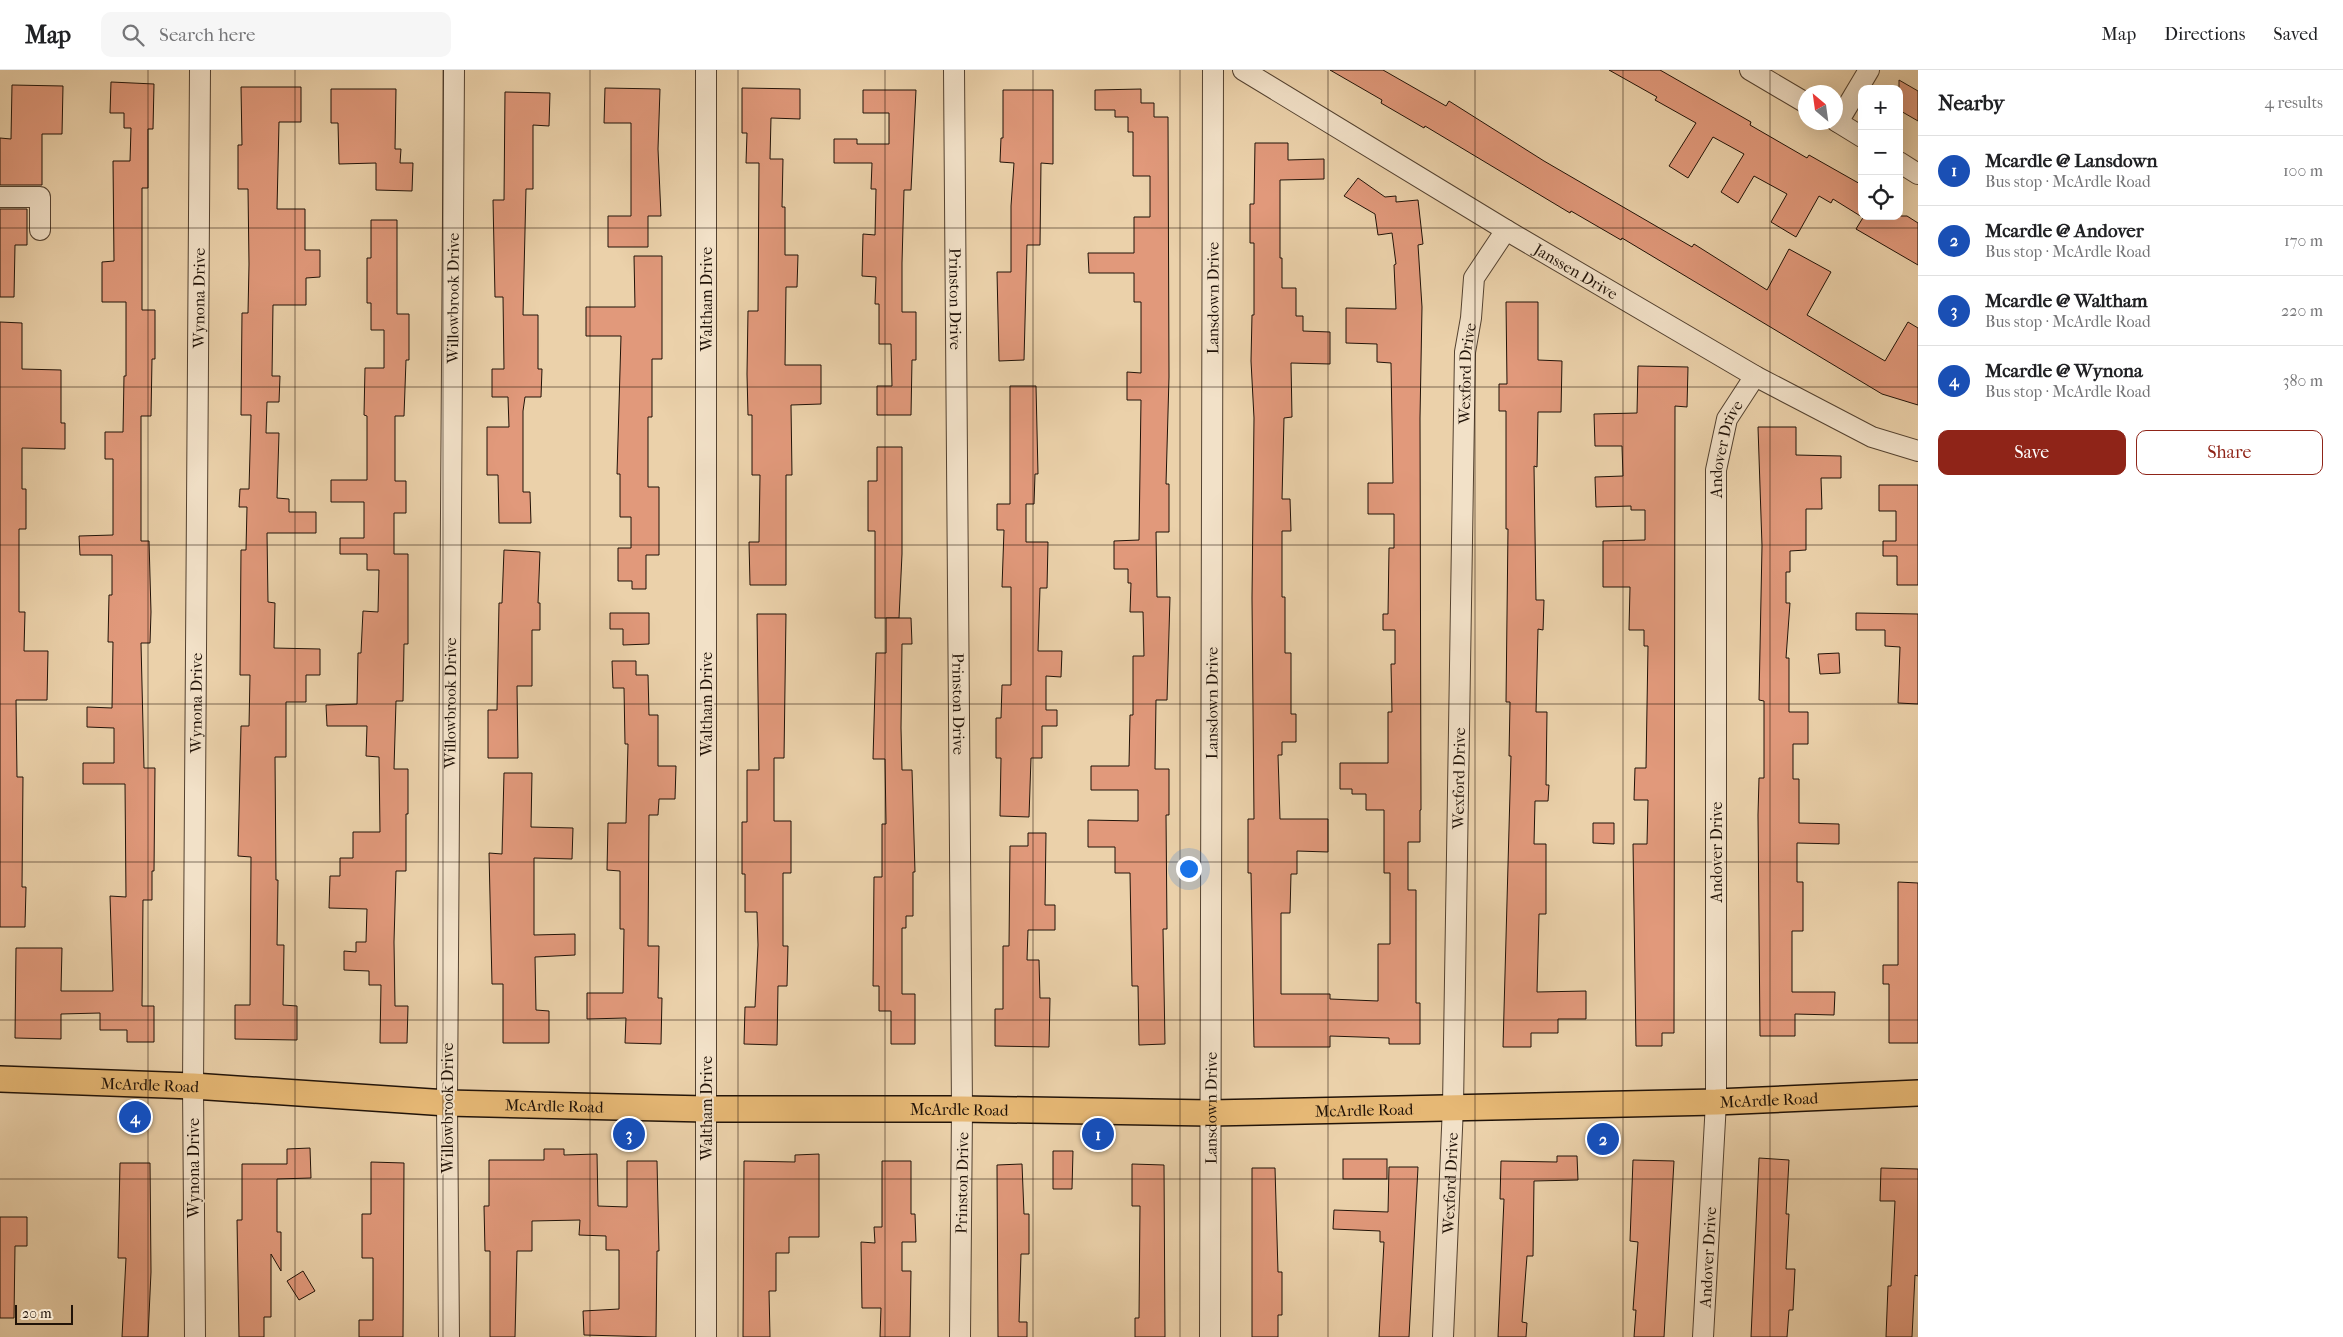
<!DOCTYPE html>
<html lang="en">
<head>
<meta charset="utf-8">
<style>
  body { margin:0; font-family:"IM FELL French Canon",serif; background:#f6f6f6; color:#202124 }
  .controls { position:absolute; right:15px; top:15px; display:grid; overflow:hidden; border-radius:10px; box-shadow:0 5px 20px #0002 }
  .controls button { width:45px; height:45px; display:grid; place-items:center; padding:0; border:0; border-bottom:1px solid #e0e0e0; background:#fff; color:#202124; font:25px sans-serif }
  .compass { position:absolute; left:1798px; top:15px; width:45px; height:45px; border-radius:50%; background:#fff; box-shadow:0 5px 20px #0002; rotate:331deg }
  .scale { position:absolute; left:15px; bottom:12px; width:58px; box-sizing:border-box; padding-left:5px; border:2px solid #211308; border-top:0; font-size:14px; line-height:18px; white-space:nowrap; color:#211308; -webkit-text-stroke:4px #f2e1c8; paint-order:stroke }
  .you { position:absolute; left:1188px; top:798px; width:18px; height:18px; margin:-12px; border:4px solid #fff; border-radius:50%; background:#1a73e8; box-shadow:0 0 0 8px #1a73e833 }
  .badge { display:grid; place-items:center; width:32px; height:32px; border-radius:50%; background:#8f2418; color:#fff; font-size:16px; font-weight:700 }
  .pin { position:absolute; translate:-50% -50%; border:2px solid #fff; box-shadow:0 1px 5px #0006 }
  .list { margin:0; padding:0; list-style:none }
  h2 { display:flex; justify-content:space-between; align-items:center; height:65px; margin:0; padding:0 20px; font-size:21px }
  h2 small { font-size:16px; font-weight:400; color:#757577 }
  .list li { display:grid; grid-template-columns:32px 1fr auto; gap:15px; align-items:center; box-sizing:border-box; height:70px; padding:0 20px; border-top:1px solid #e0e0e0 }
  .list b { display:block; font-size:19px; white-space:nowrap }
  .list p { margin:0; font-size:16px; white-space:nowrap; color:#757577 }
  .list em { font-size:16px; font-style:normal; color:#757577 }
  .actions { display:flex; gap:10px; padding:15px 20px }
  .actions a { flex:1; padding:11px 0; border:1px solid #8f2418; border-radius:10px; text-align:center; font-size:18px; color:#8f2418 }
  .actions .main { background:#8f2418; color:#fff }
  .icon { flex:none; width:28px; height:28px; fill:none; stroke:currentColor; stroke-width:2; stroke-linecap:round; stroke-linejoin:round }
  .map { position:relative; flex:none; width:1918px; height:1267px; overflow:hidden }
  header { display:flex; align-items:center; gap:30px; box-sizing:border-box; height:70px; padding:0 25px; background:#fff; border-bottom:1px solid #e0e0e0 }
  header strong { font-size:24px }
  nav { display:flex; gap:28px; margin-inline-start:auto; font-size:18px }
  .search { width:350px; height:45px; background:#f6f6f6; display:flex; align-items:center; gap:12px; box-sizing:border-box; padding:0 18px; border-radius:10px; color:#757577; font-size:19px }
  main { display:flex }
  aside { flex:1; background:#fff }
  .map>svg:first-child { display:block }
</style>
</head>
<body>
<header>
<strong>Map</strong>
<div class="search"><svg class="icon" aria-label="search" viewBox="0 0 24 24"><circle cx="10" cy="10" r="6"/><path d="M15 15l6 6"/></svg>Search here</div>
<nav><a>Map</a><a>Directions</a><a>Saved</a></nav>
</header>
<main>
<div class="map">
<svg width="1918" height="1267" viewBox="0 0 1918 1267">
  <rect width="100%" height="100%" fill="#ebd1aa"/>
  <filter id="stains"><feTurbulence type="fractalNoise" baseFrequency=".004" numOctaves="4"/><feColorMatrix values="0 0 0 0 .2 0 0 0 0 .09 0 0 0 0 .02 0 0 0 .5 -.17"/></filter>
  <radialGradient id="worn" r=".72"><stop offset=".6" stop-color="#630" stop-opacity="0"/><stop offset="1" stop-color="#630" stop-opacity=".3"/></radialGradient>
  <g fill="#e1997b" stroke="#211308">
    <polygon points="1330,0 1383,0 1446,36 1449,31 1544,91 1692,177 1694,174 1767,220 1789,179 1831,202 1807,245 1885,291 1908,252 1918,258 1918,335 1882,324 1622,168 1621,170 1571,141 1570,143 1425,56 1424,58 1381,33 1382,30"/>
    <polygon points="1609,0 1660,0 1751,52 1750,55 1807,88 1809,85 1862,115 1862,147 1833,129 1831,133 1819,126 1796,167 1771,152 1787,124 1754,106 1738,133 1721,122 1744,84 1713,67 1688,108 1669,96 1696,53 1655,30 1657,27"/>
    <polygon points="1899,10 1918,21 1918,51 1899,40"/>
    <polygon points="111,12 154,14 153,59 148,59 148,118 142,118 142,240 155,240 155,289 152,289 151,346 141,346 141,471 149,471 151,542 150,573 141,573 144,698 155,698 154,801 152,801 152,830 143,830 142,936 154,936 154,972 127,972 127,960 100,960 100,943 61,944 61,969 15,968 16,878 62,878 61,921 113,921 110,826 126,827 125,714 83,714 83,693 114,693 114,658 87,657 87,637 112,638 113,572 108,572 109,525 112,525 112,485 80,485 79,466 113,465 113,389 105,389 105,362 123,362 124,306 126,306 126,232 102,232 102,192 114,191 113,91 130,91 131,58 124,58 124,43 110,43"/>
    <polygon points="12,15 63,16 62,64 42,64 42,115 0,115 0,68 11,69"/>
    <polygon points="241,17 301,17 301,52 279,52 277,139 305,139 305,180 320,180 320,207 306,208 306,235 273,235 272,306 280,306 279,332 267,332 266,363 279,363 277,428 289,429 289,442 316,442 316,463 267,463 268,532 275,533 274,578 320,579 320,605 306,605 306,632 286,632 286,687 275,687 276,810 278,810 277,875 284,875 283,935 297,936 297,970 235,969 235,935 250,935 251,787 238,786 241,656 249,656 250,605 240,605 241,480 246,480 247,437 239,437 240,419 249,419 251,345 241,345 242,243 248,243 249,194 248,119 238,119 238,75 242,75"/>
    <polygon points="605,18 660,19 658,79 661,146 648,146 648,177 608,177 608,146 631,146 631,53 604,53"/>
    <polygon points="742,18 800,19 800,49 771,48 770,89 783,89 782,137 785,137 785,185 798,185 797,217 786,217 785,295 821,295 821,334 791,335 792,405 786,405 786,515 750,515 749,472 759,472 760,405 752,405 752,345 748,345 747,304 748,241 758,241 759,93 746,93 747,63 742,63"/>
    <polygon points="331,19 396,19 395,79 401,79 400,93 413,93 412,121 376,120 376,93 339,94 338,53 331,53"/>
    <polygon points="1141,19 1141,33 1154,33 1154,47 1168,47 1169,307 1166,414 1169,414 1169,462 1156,462 1157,527 1170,527 1167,630 1156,630 1155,699 1169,699 1169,745 1166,745 1167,859 1163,859 1165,974 1139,975 1138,916 1132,916 1130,803 1115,803 1115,777 1088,777 1088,750 1138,751 1138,720 1091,720 1091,696 1129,696 1130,645 1133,645 1133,586 1144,586 1143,542 1130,542 1131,513 1128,513 1128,499 1114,499 1114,471 1139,470 1141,330 1127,330 1127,302 1141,303 1141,232 1134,232 1134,203 1089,203 1088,183 1134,183 1134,147 1150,147 1150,106 1133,106 1133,62 1128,62 1128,47 1115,47 1115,40 1095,40 1095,20"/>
    <polygon points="863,20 916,20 911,120 904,120 902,193 902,242 916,242 916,290 912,290 911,345 877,345 877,316 892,316 891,274 879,274 879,234 875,234 876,207 862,206 863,164 875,165 876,119 871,119 872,93 834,93 834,69 857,69 857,74 889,74 889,43 863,43"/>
    <polygon points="1003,20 1053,20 1053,94 1041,93 1040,175 1027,175 1024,290 999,291 997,202 1011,202 1011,136 1014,93 1000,92 1001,68 1003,68"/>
    <polygon points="505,22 550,23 549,56 533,55 533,119 526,119 523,245 538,245 538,299 542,299 541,327 525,327 523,341 523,422 530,422 531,453 499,453 498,405 487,405 487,357 509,357 508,327 492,327 492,299 504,299 503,227 495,227 493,130 504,130"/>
    <polygon points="1255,73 1288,73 1288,90 1324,89 1324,109 1280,110 1280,188 1282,188 1282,218 1296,218 1296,246 1303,246 1303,261 1330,262 1330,294 1291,293 1292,347 1284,348 1282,429 1290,429 1291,461 1282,461 1282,527 1285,527 1285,583 1291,583 1291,644 1296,644 1296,672 1282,672 1282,685 1278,685 1280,749 1328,749 1328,782 1297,781 1297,804 1291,804 1290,843 1281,843 1281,924 1330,924 1330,929 1378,931 1378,874 1390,874 1390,803 1384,803 1384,740 1366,740 1366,724 1352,724 1352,719 1340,719 1340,693 1388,693 1388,642 1392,642 1391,594 1395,594 1395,560 1383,560 1383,544 1388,544 1389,478 1394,478 1394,444 1368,444 1368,413 1393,413 1391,293 1377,292 1377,274 1346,273 1346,238 1396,239 1394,195 1396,194 1392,163 1378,165 1375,144 1344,126 1358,108 1385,127 1396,126 1396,132 1418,130 1423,174 1418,175 1422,237 1420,348 1421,740 1420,740 1420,772 1408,772 1408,820 1416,820 1416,933 1420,933 1420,974 1389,974 1389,968 1330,966 1330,977 1254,977 1251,803 1248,803 1248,749 1254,749 1252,528 1254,348 1251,291 1252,245 1254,245 1254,173 1250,173 1250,134 1254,134"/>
    <polygon points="0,139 27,139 27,175 15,175 14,227 0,227"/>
    <polygon points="1864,146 1907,146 1918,153 1918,195 1856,159"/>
    <polygon points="371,150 397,150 397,244 409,244 409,290 406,290 404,346 395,346 395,411 406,411 406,443 394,443 394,484 408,484 408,574 404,574 403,631 396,631 394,699 408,699 408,744 406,744 406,801 396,801 394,872 395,936 408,936 407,973 380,973 381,915 369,915 369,901 344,900 344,881 356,882 356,872 366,872 367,839 329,838 330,806 340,806 340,788 353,788 353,762 380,762 379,687 366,686 367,656 327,656 326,635 357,634 358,583 361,583 363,541 378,542 379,500 367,500 367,484 340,484 340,468 364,468 364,432 331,432 331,410 367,410 367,346 364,345 365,298 384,298 384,260 371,260 371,233 367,233 367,188 371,188"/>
    <polygon points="634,186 662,186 662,289 652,289 652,347 648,347 648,417 659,417 659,485 646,485 646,519 632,519 632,511 618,511 618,478 631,478 631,447 620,447 620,404 617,404 621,266 586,266 586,237 635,237"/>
    <polygon points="1506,232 1538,232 1538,290 1562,291 1561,342 1538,342 1537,397 1534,396 1536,530 1544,530 1543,560 1538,559 1536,642 1547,642 1546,715 1549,715 1548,731 1535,731 1534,774 1546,774 1546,844 1539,844 1537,922 1586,921 1586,949 1558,949 1558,963 1531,963 1531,977 1503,977 1511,686 1509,686 1510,632 1506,632 1508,459 1506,459 1506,341 1499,341 1499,314 1507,314"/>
    <polygon points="0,252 22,253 22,299 61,300 61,353 65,353 65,379 22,378 22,419 26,419 26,459 19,459 19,542 25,542 24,581 48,581 47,630 16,630 17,707 23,707 22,817 26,817 25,857 0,857"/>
    <polygon points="1638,296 1688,297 1687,337 1675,336 1674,963 1662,963 1662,976 1636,976 1633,774 1647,774 1648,730 1634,730 1635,698 1646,698 1648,576 1644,576 1644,560 1629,560 1630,517 1603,517 1603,471 1645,470 1645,440 1631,440 1631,436 1596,437 1595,407 1623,406 1622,376 1595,376 1594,344 1637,343"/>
    <polygon points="1010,316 1036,316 1038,404 1035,404 1034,434 1026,434 1026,472 1048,472 1047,518 1040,518 1038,581 1062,581 1061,607 1046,606 1046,640 1057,640 1057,656 1042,656 1042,688 1031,688 1029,747 1000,746 1001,688 996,688 996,648 1001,648 1002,615 1011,615 1011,517 1002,517 1004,460 997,460 997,434 1010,434"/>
    <polygon points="1758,357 1796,357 1796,385 1841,386 1841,408 1821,408 1822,439 1806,439 1806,480 1790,481 1790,502 1786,502 1786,533 1790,533 1786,588 1789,588 1789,642 1808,642 1808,674 1793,674 1793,709 1799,709 1799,753 1839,754 1839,774 1797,773 1797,812 1803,812 1803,861 1792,861 1792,922 1835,922 1834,945 1795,944 1795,966 1760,966 1758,745 1759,708 1764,708 1764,631 1759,630 1762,476"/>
    <polygon points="877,377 902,377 902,484 899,548 875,548 875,461 868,461 868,411 877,411"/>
    <polygon points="1879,415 1918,415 1918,515 1897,515 1897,486 1883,486 1883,471 1896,471 1896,441 1879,441"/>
    <polygon points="504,480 540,482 538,533 540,533 540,560 532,560 532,616 517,616 518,688 488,688 488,640 497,640 499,533 502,533"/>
    <polygon points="610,543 649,543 649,574 623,575 623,559 610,559"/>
    <polygon points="1856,543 1918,544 1918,634 1898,633 1900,577 1885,576 1885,560 1856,560"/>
    <polygon points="757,544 786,544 784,688 774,688 774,751 791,751 791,803 783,803 783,876 788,876 787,916 778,916 777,975 744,974 745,937 755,937 758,875 757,842 745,842 745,804 742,804 742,752 747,752 747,700 759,700"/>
    <polygon points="886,548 911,548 912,574 902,574 901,658 902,700 912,700 915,802 913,802 913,846 906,846 906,858 902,858 902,924 915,924 915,974 891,974 891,941 879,941 879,916 873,916 874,807 882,807 882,754 886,754 885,689 873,689 876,583 886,583"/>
    <polygon points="1839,583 1840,603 1820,604 1818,584"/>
    <polygon points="612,591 636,591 636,605 648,605 649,645 658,645 658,696 676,696 675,729 659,729 658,745 649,745 648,876 659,876 658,928 662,928 661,974 625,973 626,948 587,949 587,923 623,923 624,859 620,859 620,801 607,800 608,753 626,753 628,674 625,674 624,618 613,618"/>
    <polygon points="504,703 532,703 531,757 573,758 572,789 534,788 534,865 575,864 575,885 535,887 536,940 549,941 549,973 503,973 503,914 492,914 489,783 502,784"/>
    <polygon points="1593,753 1614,753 1614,774 1593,773"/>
    <polygon points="1028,763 1046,763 1045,835 1055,835 1055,860 1028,860 1027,890 1039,890 1040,928 1050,928 1049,977 995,976 995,939 1003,939 1003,876 1009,876 1010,776 1028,776"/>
    <polygon points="1898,812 1918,813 1918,973 1889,973 1889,914 1883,914 1883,895 1898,895"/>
    <polygon points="310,1078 311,1108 277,1109 277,1162 281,1162 281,1201 271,1184 271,1247 264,1247 264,1267 239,1267 237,1150 242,1150 242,1094 287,1094 287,1079"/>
    <polygon points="544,1079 564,1079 564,1085 597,1084 598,1136 627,1137 627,1091 657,1091 659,1181 657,1181 656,1267 584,1265 583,1241 619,1239 619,1180 606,1180 606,1166 579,1165 580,1150 532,1151 532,1181 517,1181 515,1267 490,1267 490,1181 485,1181 484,1136 489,1136 489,1090 544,1090"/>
    <polygon points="1053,1081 1073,1081 1072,1119 1053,1119"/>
    <polygon points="819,1084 819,1167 789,1167 789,1183 776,1183 776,1221 769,1221 770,1267 743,1267 744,1091 795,1092 795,1085"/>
    <polygon points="1557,1086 1577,1086 1578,1110 1534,1111 1533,1186 1527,1186 1522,1252 1527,1253 1526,1267 1498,1267 1504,1129 1500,1129 1501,1091 1557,1092"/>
    <polygon points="1759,1088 1789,1090 1786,1144 1789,1144 1786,1199 1795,1199 1793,1240 1789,1240 1787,1267 1751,1267"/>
    <rect x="1343" y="1089" width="44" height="20"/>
    <polygon points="1633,1090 1674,1091 1664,1267 1634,1267 1636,1240 1633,1240 1638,1172 1630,1171"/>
    <polygon points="882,1091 911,1091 911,1144 915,1144 916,1172 902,1172 902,1201 911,1201 910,1267 880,1267 881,1238 862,1238 861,1172 875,1173 874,1157 882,1157"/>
    <polygon points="371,1092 404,1093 403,1267 359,1267 359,1250 373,1250 373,1188 362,1188 362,1144 371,1144"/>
    <polygon points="120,1093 150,1093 151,1202 148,1267 122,1267 126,1188 118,1188"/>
    <polygon points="1022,1094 1024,1144 1029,1144 1029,1184 1021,1184 1019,1252 1027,1252 1027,1267 998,1267 997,1095"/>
    <polygon points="1132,1094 1164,1095 1165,1267 1135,1267 1135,1248 1139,1248 1140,1136 1132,1136"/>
    <polygon points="1389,1097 1418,1097 1409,1267 1379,1267 1384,1172 1380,1172 1380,1161 1333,1159 1334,1140 1388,1142"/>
    <polygon points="1252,1098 1275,1098 1278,1202 1282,1202 1282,1245 1278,1245 1278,1267 1252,1267"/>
    <polygon points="1881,1098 1918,1099 1918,1206 1915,1205 1912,1267 1886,1267 1888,1216 1891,1216 1895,1131 1880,1131"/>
    <polygon points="0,1147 27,1147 27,1176 15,1176 14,1248 0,1248"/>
    <polygon points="303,1201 315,1221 299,1230 287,1211"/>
  </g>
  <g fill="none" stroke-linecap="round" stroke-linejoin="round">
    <defs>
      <g id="minor">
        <path id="s1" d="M954 0 962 1039 960 1267"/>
        <path id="s2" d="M1243 0 1506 160 1755 306 1872 367 1918 381"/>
        <polyline points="1750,0 1806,33"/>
        <polyline points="1836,51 1862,67"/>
        <polyline points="1838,52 1869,0"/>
        <polyline points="1899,92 1918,104"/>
        <polyline points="0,127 40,127 40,160"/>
        <path id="s3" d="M195 1267 193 1016 200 0"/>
        <path id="s4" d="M449 1267 447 1033 454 0"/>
        <polyline points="706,1267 706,0"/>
        <path id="s5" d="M1210 1267 1213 0"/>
        <path id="s6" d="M1443 1267 1453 1036 1465 282 1471 248 1474 208 1506 160"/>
        <path id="s7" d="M1703 1267 1716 1032V400L1727 349 1755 306"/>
      </g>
      <g id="major">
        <path id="s8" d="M0 1009 193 1016 447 1033 706 1039H962L1210 1043 1716 1032 1918 1023"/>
      </g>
    </defs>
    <use href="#minor" stroke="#544230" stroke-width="22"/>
    <use href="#major" stroke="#211308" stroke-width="28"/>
    <use href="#minor" stroke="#f2e1c8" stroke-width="20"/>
    <use href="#major" stroke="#e6b875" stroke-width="25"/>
  </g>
  <path fill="none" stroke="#211308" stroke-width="1" stroke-opacity="0.55" d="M148 0V1267M295 0V1267M443 0V1267M590 0V1267M738 0V1267M885 0V1267M1033 0V1267M1180 0V1267M1328 0V1267M1475 0V1267M1623 0V1267M1770 0V1267M0 158H1918M0 317H1918M0 475H1918M0 634H1918M0 792H1918M0 950H1918M0 1109H1918"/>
  <g text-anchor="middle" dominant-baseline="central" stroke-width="4" stroke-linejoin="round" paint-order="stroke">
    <g font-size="16" fill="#211308" stroke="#f2e1c8">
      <text stroke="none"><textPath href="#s2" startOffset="389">Janssen Drive</textPath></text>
      <text stroke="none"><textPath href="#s3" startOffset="1039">Wynona Drive</textPath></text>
      <text stroke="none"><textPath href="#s4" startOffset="1039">Willowbrook Drive</textPath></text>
      <text transform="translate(706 229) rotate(-90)">Waltham Drive</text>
      <text stroke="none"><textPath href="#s1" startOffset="229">Prinston Drive</textPath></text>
      <text stroke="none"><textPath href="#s5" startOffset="1039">Lansdown Drive</textPath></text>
      <text stroke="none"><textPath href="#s6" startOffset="964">Wexford Drive</textPath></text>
      <text stroke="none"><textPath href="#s7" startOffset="890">Andover Drive</textPath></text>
      <text stroke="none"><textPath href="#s5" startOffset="634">Lansdown Drive</textPath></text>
      <text stroke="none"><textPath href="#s3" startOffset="634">Wynona Drive</textPath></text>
      <text stroke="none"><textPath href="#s4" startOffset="634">Willowbrook Drive</textPath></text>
      <text transform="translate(706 634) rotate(-90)">Waltham Drive</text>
      <text stroke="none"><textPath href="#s1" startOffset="634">Prinston Drive</textPath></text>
      <text stroke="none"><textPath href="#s6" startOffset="559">Wexford Drive</textPath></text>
      <text transform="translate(1716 782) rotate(-90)">Andover Drive</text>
      <text stroke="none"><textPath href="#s8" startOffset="150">McArdle Road</textPath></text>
      <text stroke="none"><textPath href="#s8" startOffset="1770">McArdle Road</textPath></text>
      <text stroke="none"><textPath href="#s8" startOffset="555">McArdle Road</textPath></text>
      <text transform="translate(447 1038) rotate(-90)">Willowbrook Drive</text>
      <text transform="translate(706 1038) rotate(-90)">Waltham Drive</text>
      <text stroke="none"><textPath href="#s5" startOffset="229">Lansdown Drive</textPath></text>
      <text stroke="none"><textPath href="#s8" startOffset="960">McArdle Road</textPath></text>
      <text stroke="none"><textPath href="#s8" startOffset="1365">McArdle Road</textPath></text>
      <text transform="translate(193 1098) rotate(-90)">Wynona Drive</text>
      <text transform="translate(962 1113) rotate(-89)">Prinston Drive</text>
      <text stroke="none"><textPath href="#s6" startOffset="154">Wexford Drive</textPath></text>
      <text stroke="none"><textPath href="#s7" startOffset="80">Andover Drive</textPath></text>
    </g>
  </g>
  <rect width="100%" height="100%" filter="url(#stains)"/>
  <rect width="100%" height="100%" fill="url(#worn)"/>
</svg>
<div class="controls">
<button>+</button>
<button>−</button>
<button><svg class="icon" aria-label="locate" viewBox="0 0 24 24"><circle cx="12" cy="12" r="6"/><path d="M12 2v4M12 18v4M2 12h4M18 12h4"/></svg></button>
</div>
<svg class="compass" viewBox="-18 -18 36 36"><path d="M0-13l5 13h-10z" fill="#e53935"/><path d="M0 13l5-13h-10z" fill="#757577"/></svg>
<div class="scale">20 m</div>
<div class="you"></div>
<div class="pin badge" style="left:1098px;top:1064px;background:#1a4fb4">1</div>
<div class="pin badge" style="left:1603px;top:1069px;background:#1a4fb4">2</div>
<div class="pin badge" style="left:629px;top:1064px;background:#1a4fb4">3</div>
<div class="pin badge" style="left:135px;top:1047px;background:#1a4fb4">4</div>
</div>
<aside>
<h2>Nearby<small>4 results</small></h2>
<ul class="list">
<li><span class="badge" style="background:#1a4fb4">1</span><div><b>Mcardle @ Lansdown</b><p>Bus stop · McArdle Road</p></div><em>100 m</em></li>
<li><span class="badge" style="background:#1a4fb4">2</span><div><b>Mcardle @ Andover</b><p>Bus stop · McArdle Road</p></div><em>170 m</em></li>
<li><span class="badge" style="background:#1a4fb4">3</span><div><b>Mcardle @ Waltham</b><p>Bus stop · McArdle Road</p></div><em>220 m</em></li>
<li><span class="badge" style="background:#1a4fb4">4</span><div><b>Mcardle @ Wynona</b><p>Bus stop · McArdle Road</p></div><em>380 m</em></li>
</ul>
<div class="actions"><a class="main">Save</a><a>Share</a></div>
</aside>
</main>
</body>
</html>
